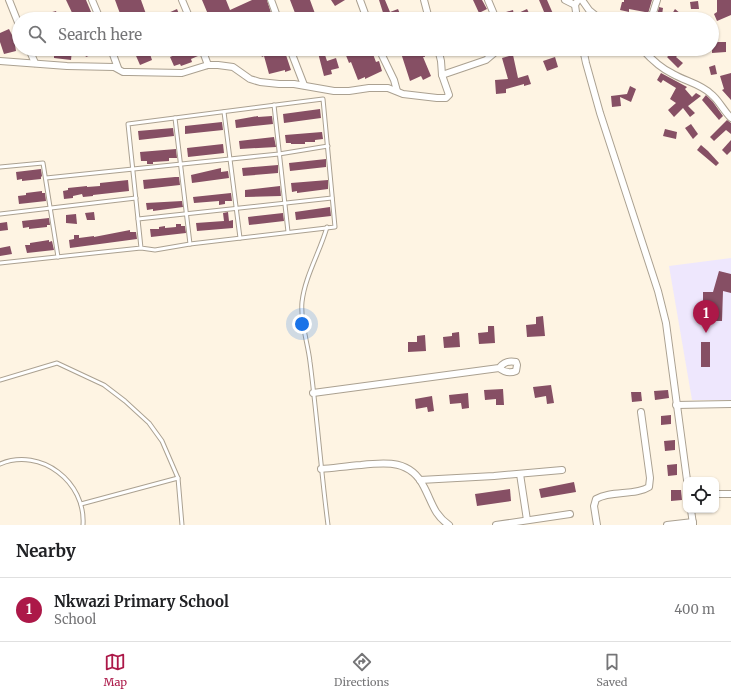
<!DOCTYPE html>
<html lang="en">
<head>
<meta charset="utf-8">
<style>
  body { margin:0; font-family:Merriweather,serif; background:#f2f2f2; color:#202124 }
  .controls { position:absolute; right:12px; bottom:12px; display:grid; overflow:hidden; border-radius:8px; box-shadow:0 1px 3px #0004 }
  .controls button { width:36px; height:36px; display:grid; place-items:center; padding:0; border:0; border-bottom:1px solid #e0e0e0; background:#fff; color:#202124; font:20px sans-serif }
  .you { position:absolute; left:302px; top:324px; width:14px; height:14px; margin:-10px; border:3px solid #fff; border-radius:50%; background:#1a73e8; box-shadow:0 0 0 6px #1a73e833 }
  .badge { display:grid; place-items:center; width:26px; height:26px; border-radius:50%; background:#ac1848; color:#fff; font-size:13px; font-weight:700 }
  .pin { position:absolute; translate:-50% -33px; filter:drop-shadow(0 1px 2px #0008) }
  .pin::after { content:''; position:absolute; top:21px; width:14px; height:12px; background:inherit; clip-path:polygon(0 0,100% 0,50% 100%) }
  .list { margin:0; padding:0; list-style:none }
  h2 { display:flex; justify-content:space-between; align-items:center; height:52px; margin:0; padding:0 16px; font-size:17px }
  h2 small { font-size:13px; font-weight:400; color:#757577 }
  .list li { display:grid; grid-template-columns:26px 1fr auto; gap:12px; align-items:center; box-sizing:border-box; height:64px; padding:0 16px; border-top:1px solid #e0e0e0 }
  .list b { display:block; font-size:15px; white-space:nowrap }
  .list p { margin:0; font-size:13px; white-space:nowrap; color:#757577 }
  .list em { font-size:13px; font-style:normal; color:#757577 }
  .icon { flex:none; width:22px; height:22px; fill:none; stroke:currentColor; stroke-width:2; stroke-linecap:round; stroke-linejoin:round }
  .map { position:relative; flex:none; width:731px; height:525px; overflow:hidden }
  .search { position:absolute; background:#fff; box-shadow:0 1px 3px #0004; left:12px; right:12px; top:12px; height:44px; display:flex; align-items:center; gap:10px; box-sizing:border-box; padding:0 14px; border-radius:22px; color:#757577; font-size:15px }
  .sheet { height:116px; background:#fff }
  nav { display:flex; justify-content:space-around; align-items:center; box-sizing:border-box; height:56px; border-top:1px solid #e0e0e0; background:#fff; font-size:11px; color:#757577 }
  nav a { display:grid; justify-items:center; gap:2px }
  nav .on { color:#ac1848 }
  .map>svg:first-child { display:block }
</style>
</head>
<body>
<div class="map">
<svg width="731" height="525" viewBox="0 0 731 525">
  <rect width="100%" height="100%" fill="#fef4e3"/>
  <polygon fill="#eee7fd" points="731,258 731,400 692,400 669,266"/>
  <g fill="#864f64">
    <polygon points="66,0 86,0 94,19 75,19"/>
    <polygon points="115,0 141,0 146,14 132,19 122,19"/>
    <polygon points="202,0 226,0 230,10 252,0 267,0 273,19 210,19"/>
    <polygon points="290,0 310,0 317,19 300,19 298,12 295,13"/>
    <polygon points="331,0 345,0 335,6"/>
    <polygon points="379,0 385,0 390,12 398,9 402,19 385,19"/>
    <polygon points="473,0 482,0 487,9 479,13"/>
    <polygon points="539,0 547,0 554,16 547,19"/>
    <polygon points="624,0 652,0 647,17 644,16 645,12 629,9 629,12 620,10 622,2 624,2"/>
    <polygon points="717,0 731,0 731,15 717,21 714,14 717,12"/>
    <polygon points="698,1 699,9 691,9 690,2"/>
    <polygon points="659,7 663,8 662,15 657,15"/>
    <polygon points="177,9 181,19 155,19"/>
    <polygon points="527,9 532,19 506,19 508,18 506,12 513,10 514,15"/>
    <polygon points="675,9 681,14 677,19 669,19"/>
    <polygon points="56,11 59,19 46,19 45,14"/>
    <rect x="695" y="13" width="8" height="6"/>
    <polygon points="9,29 14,39 16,51 4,54 0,42 0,33"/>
    <polygon points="712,42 726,42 726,52 712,53"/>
    <polygon points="54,49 72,50 71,60 54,58"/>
    <polygon points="82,49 107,49 107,51 97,55 96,53 86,57"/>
    <polygon points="133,49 144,49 147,55 150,54 152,60 140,65"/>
    <polygon points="186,49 195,49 198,56 191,59 192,62 181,66 180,64 174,66 170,57 177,54 176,53"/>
    <polygon points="258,49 282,49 285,55 286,55 291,70 285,72 285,70 269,74 264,56 262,57"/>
    <polygon points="317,49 323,49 327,61 336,58 339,68 331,70 332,74 324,76"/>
    <polygon points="356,49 371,49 376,62 379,61 382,71 365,79 365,77 358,80 351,62 349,63 345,53"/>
    <polygon points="403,49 423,49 425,57 423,57 431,76 423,80 421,76 410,81 400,50"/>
    <polygon points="474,49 490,49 490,50 476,55"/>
    <polygon points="669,49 684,49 676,57 683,63 678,68 667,57 672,53"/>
    <polygon points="685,49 698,49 690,55"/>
    <polygon points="513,55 518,78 528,75 531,84 524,86 524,84 506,89 506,93 496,94 495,80 508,79 502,58"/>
    <polygon points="555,57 558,67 547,71 543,61"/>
    <polygon points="715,65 717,74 711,75 709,67"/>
    <polygon points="661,73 687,87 685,89 692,97 696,93 701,96 688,106 695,113 690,117 683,108 674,117 668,110 676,103 670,99 676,88 663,80 661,83 657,80"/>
    <polygon points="731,73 731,100 722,90 724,89 720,76"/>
    <polygon points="630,86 636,89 631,102 620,97 621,106 612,107 611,96 627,94"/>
    <polygon points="706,95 713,102 723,116 719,120 702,100"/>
    <polygon points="320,109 321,118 284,123 283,114"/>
    <polygon points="258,116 258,117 272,116 273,124 236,128 235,120"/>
    <polygon points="727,120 731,123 731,134 726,130 714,141 710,137"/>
    <polygon points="222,122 223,130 185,134 185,126"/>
    <polygon points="691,124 698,134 693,139 685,128"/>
    <polygon points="173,128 174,136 139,140 138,131"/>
    <polygon points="665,129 677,132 676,139 663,136"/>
    <polygon points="322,132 323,139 315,140 315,142 305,142 305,144 291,144 291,143 286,143 285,135"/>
    <polygon points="274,137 276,147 240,149 239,141"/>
    <polygon points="731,140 731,151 727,155 722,150"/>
    <polygon points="223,144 224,153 188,157 187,148"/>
    <polygon points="701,145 708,151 719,163 716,166 697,150"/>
    <polygon points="176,149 177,158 169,158 169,161 153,162 153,164 147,164 147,161 141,161 140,152"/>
    <polygon points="326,159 326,167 290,171 289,163"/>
    <polygon points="278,165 278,173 243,176 242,168"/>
    <polygon points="221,168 221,172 228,171 229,178 192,183 191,175"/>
    <polygon points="41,169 42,176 41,177 41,179 22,181 22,179 17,180 16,172"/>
    <polygon points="175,177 179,177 180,185 144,189 143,180"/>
    <polygon points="128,180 129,191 93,195 93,196 83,197 82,194 73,196 73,198 64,199 63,191 68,190 68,188 87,186 87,187 100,186 100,183"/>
    <polygon points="328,180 328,189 297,193 297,191 292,192 291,183"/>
    <polygon points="280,186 281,196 245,197 245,190"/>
    <polygon points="42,191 42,193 45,193 46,201 19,204 18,196 26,195 26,193"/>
    <polygon points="231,193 232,201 225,201 225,204 219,205 219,201 194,203 193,197"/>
    <polygon points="182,201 183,207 153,211 153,209 147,210 146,203"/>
    <polygon points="330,207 331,216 296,220 295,212"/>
    <polygon points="94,212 95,220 87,220 85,213"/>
    <polygon points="228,212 229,221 233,220 233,228 197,231 196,223 224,221 223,213"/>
    <polygon points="283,213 284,221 249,225 248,217"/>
    <polygon points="76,214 77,224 66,223 66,215"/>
    <polygon points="49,218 50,225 47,225 47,227 29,229 29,227 23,228 22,221"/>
    <polygon points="7,222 8,230 0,231 0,223"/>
    <polygon points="176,224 181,224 181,226 185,226 186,233 151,237 150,229 159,229 159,227 165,226 165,228 176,227"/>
    <polygon points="130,230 130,232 136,232 137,239 70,248 69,240 74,239 74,235 79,235 79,238 94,236 94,237"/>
    <polygon points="49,240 49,242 52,241 54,250 27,253 25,245 30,245 30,243"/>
    <polygon points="10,246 12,254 0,256 0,248"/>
    <polygon points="719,271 731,274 731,293 723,291 722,321 703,321 703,292 713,292"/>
    <polygon points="543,316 545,336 527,337 526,325 536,324 536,317"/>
    <polygon points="488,326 494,326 495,343 479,344 478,333 488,332"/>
    <polygon points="459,332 460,347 444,348 443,337 452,336 452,333"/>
    <polygon points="425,335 426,351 408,352 408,342 417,342 417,336"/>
    <rect x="701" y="342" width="9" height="25"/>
    <polygon points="551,385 554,403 547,404 546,396 535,398 533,387"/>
    <polygon points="503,389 504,405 496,405 496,399 485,400 484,390"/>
    <polygon points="668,390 669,398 655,400 654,391"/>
    <polygon points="631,392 641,392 642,401 632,402"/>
    <polygon points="468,393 469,408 462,409 461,403 450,404 449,395"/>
    <polygon points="432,396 434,411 428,412 427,407 416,409 415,399"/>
    <polygon points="671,415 671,424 661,425 661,416"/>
    <polygon points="675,440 675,450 665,451 664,441"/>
    <polygon points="677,464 677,475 668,476 667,465"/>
    <polygon points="574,482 576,492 541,498 539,489"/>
    <polygon points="510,489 511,501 477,506 475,494"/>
    <polygon points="671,490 681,490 682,500 671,501"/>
  </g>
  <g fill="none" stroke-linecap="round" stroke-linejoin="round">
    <defs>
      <g id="lane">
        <polyline points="274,105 288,232"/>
        <polyline points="224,112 240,238"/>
        <polyline points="175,118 190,244"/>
        <polyline points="0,167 43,163 58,257"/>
        <polyline points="46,178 279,154 328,146"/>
        <polyline points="0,214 136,198"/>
        <polyline points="138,219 332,198"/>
        <path d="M327 227C320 252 305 276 302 302 300 322 308 343 310 362 317 416 321 471 328 525"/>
        <polyline points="0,263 141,248 155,250 190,244 335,227 323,99 128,124 141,248"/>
        <polyline points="0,380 57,363 104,385 125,401 149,423 162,441 178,478 182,525"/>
        <path d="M0 464C41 447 86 482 83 525"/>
        <polyline points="81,504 178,478"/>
      </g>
      <g id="street">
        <polyline points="9,0 19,25"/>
        <polyline points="92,0 100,19"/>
        <polyline points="182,0 190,19"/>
        <polyline points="271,0 278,19"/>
        <polyline points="360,0 367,19"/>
        <polyline points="424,0 429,19"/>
        <polyline points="488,0 496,19"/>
        <polyline points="565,0 575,5"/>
        <polyline points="582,0 589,10 600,19"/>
        <polyline points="577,19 575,5 578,0"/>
        <polyline points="651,19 657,0"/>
        <polyline points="29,49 35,63"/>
        <polyline points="111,49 118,68"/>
        <polyline points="202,49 208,65"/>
        <polyline points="290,49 304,85"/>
        <polyline points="379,49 394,80 397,91"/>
        <polyline points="583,49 586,63 600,113 658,291 666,323 687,480"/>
        <path d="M642 49C651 59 660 68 673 74 685 81 701 84 711 94 718 99 723 110 731 118"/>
        <polyline points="0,61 67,66 114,67 123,72 129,72 182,73 208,65 218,65 233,67 250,79 260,82 279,84 294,84 334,91 349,91 369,88 388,88 403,94 437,98 446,98 449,95 442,75 441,61 438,49"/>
        <polyline points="442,75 486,60 499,49"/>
        <path d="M313 393 499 368C504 372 509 374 516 371L517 365 516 362C508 360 503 363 499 368"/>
        <polyline points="676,405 731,404"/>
        <path d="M321 469C334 468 347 466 361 465 387 462 411 460 424 487 432 502 434 515 449 525"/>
        <polyline points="520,474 527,520"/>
        <polyline points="420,480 494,476 562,470"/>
        <polyline points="716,494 731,494"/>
        <polyline points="691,510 693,524"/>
        <polyline points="496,525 570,514"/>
        <path d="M597 525 594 506 596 499C611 490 635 496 649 487L650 478 641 412"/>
        <polyline points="667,525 693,522"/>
      </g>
    </defs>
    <use href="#lane" stroke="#aba191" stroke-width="5"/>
    <use href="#street" stroke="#aba191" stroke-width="8"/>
    <use href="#lane" stroke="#fff" stroke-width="3"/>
    <use href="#street" stroke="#fff" stroke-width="6"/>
  </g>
</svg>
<div class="controls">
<button><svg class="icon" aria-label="locate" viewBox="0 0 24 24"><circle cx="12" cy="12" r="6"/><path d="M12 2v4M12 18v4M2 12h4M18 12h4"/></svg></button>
</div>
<div class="you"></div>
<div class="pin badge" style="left:706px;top:333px">1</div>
<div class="search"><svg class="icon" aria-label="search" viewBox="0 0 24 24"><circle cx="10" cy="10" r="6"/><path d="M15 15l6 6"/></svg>Search here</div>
</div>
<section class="sheet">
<h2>Nearby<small></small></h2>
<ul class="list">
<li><span class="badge">1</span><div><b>Nkwazi Primary School</b><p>School</p></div><em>400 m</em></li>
</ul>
</section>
<nav>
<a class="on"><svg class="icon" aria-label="map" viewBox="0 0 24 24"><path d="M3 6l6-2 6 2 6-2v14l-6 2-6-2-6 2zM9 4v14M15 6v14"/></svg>Map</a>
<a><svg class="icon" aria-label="directions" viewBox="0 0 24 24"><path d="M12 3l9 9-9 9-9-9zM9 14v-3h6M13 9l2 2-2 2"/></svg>Directions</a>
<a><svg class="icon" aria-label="saved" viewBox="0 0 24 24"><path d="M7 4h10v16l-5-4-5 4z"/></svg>Saved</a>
</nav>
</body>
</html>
